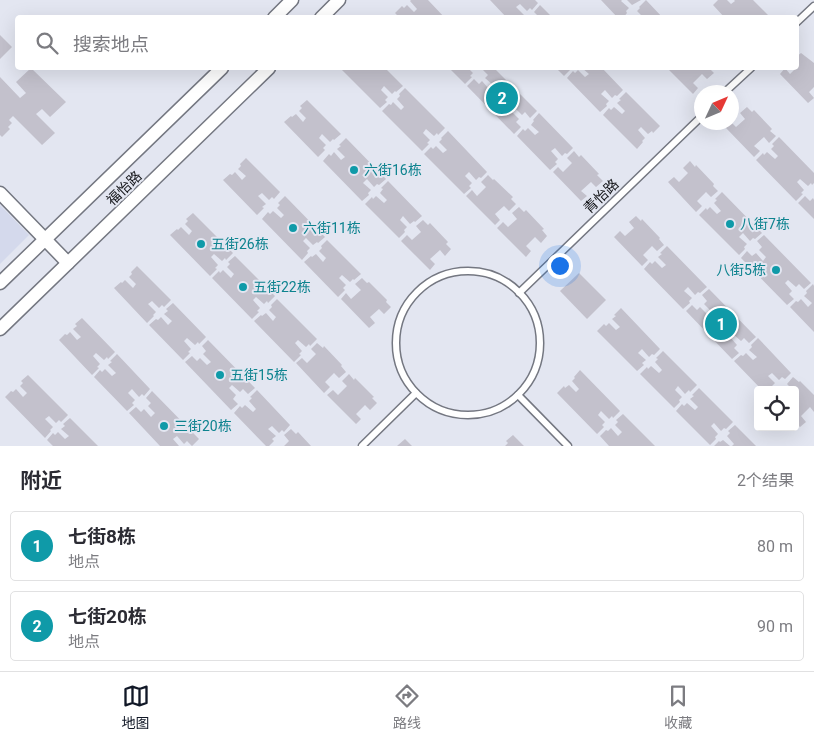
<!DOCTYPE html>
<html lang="zh">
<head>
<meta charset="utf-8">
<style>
  body { margin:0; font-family:Roboto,"Noto Sans SC",sans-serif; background:#f2f2f3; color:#2b2b33 }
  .controls { position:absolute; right:15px; bottom:15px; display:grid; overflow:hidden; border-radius:5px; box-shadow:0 5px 20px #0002 }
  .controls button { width:45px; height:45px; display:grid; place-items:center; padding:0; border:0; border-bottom:1px solid #e1e1e2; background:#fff; color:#2b2b33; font:25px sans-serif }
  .compass { position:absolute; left:694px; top:85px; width:45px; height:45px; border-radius:50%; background:#fff; box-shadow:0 5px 20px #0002; rotate:46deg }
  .you { position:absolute; left:559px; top:265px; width:18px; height:18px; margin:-12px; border:4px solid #fff; border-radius:50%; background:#1a73e8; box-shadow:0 0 0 8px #1a73e833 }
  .badge { display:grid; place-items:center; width:32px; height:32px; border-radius:50%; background:#111827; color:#fff; font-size:16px; font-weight:700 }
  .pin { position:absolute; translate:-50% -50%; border:2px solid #fff; box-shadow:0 1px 5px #0006 }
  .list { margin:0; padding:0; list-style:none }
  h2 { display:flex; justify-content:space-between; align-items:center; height:65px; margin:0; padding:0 20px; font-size:21px }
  h2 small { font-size:16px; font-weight:400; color:#7c7c81 }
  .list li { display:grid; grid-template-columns:32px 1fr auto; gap:15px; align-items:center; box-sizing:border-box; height:70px; margin:0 10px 10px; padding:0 10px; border:1px solid #e1e1e2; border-radius:5px }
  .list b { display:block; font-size:19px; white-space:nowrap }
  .list p { margin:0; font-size:16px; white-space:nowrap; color:#7c7c81 }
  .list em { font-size:16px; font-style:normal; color:#7c7c81 }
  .icon { flex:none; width:28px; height:28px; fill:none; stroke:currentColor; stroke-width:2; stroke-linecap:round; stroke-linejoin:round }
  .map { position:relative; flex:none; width:814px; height:446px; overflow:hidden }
  .search { position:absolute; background:#fff; box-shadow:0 5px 20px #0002; left:15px; right:15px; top:15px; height:55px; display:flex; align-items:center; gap:12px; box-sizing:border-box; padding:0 18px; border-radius:5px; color:#7c7c81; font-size:19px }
  .sheet { height:225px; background:#fff }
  nav { display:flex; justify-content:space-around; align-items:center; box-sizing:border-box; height:70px; border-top:1px solid #e1e1e2; background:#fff; font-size:14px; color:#7c7c81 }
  nav a { display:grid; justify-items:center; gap:2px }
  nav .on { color:#111827 }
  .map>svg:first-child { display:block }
</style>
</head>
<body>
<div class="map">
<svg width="814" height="446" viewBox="0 0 814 446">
  <rect width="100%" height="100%" fill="#e3e6f1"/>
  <polygon fill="#d4d9ec" points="0,205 29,235 0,264"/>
  <g fill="#c3c1cc">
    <polygon points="411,0 428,0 445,18 400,18 395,13 402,6 404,8 407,5 414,12 417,9 410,1"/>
    <polygon points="490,0 535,0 538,3 532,10 530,8 527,11 520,4 516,7 524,15 521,18 507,18"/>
    <polygon points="601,0 622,0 621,1 629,8 626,11 627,13 623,18 618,18"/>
    <polygon points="627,0 641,0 632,5"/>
    <polygon points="646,0 663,18 644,18 637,11 640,8 639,7"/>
    <polygon points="718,0 727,0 731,4 735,1 734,0 753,0 770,17 725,18 713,5"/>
    <polygon points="540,5 553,18 540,18 534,12"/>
    <polygon points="0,35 12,47 0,59"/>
    <polygon points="801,53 814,63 814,87 809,92 814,98 808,103 780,74 785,68 790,74 799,65 796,62 796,57"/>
    <polygon points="31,68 66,102 50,117 42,109 36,114 55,133 42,145 13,116 9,120 12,123 8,127 10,129 2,137 0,135 0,77 20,98 26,93 16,82"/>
    <polygon points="340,68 385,68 403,86 396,92 395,91 392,94 384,86 381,90 388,97 385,100 387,102 380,108"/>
    <polygon points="449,68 468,68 473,73 470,76 472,77 465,84"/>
    <polygon points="486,68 494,68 537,111 530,118 525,112 522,115 515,108 511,111 519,119 516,122 521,127 514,134 467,86 474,79 479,84 482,81 489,89 493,85 485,78 488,75 483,70"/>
    <polygon points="556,68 570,68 571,69 564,76"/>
    <polygon points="582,68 602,68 623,90 617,96 615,95 612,98 605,90 601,94 609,101 606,104 607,106 600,112 567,78 573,71 575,73 578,70 585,77 589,74"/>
    <polygon points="667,68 709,68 714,73 707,79 702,74 693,83 698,88 693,94"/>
    <polygon points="405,88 445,128 438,135 437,133 434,136 426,129 423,133 430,140 427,143 429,144 422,151 382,111 389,104 391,105 393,102 401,110 404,107 397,99 400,96 399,94"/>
    <polygon points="626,92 660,126 653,133 652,131 648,134 641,127 638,130 645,138 642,141 643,142 637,149 603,115 609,108 611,110 614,107 622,114 625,111 617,103 621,100 619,99"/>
    <polygon points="307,100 341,134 334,140 333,139 330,142 322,134 319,138 326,145 323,148 325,150 318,157 284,122 291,116 292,117 296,114 303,122 306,118 299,111 302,108 300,106"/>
    <polygon points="747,107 752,112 754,110 772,129 770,131 776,136 769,143 764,137 754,146 760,151 754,157 726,128 731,122 736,127 745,119 740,113"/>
    <polygon points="539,113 573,148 567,154 565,153 562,156 555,148 551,151 558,159 555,162 557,164 550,170 517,136 523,129 525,131 528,128 535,135 539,132 531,125 534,121 533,120"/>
    <polygon points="448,131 487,172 481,178 479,177 476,180 469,172 465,176 472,183 469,186 471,188 464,194 424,154 431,147 433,149 436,146 443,153 447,150 439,142 442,139 441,138"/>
    <polygon points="779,137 814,173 814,183 812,185 811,183 808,186 800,179 797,182 804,190 801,193 803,194 796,201 756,160 763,153 764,155 767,152 775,159 778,156 771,149 774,146 772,144"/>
    <polygon points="346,138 386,179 379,185 377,184 374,187 367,179 363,183 371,190 368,193 369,195 362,201 323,161 329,154 331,156 334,152 341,160 345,157 337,149 341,146 339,145"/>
    <polygon points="574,151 579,157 581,155 599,174 597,175 603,181 596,187 591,182 581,191 587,196 581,201 553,172 558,167 563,172 572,163 567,158"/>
    <polygon points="246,158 280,192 274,199 272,197 269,200 262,193 258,196 266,204 262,207 264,208 257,215 223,180 230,174 232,175 235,172 242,180 246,176 238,169 241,166 240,164"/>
    <polygon points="690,161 695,167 696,165 714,184 713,186 718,191 711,197 706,192 697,201 702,206 696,212 668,182 674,177 679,182 688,173 683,168"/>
    <polygon points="488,175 493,180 494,179 513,197 511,199 516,204 509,211 504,206 495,214 500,220 495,225 466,196 472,190 477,196 486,187 481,182"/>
    <polygon points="388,181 422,216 415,222 414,221 410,224 403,216 400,220 407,227 404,230 405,232 399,238 365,204 372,197 373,199 376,196 384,203 387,200 380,193 383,189 381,188"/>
    <polygon points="722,192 762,233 755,239 753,238 750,241 743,233 739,237 747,244 744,247 745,249 739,255 699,215 706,208 707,210 710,207 717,214 721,211 714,203 717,200 715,199"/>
    <polygon points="285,196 325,237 318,243 317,242 313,245 306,238 303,241 310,248 307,251 308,253 302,260 262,219 268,212 270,214 273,211 281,218 284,215 277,208 280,205 278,203"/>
    <polygon points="805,196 810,201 813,198 814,200 814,219 798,203"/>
    <polygon points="519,207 524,212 526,210 544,229 542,230 547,236 541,243 535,237 526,246 531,251 526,257 497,228 503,222 508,227 517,219 512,213"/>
    <polygon points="193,213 233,253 226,260 225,258 222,261 214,254 211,257 218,265 215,268 217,269 210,276 170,235 177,229 178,230 181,227 189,235 192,231 185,224 188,221 186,219"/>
    <polygon points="636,216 641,221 642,219 660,238 659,239 664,245 657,251 652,246 643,255 648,260 642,266 614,237 620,231 625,236 634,228 629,222"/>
    <polygon points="423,220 428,225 430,223 448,242 446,244 451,249 445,256 440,250 430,259 435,264 430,270 401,241 407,235 412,240 421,232 416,226"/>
    <polygon points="764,235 811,283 804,289 799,284 796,287 788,280 785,283 792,291 789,294 794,299 787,305 741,258 747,251 752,256 756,253 763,261 766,257 759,250 762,247 757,241"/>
    <polygon points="327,240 361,274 354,280 353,279 350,282 342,275 339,278 346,285 343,288 345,290 338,297 304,262 311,256 312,257 316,254 323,262 326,258 319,251 322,248 321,246"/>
    <polygon points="667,246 707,287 700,293 698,292 695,295 688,287 684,291 692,298 689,301 690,303 683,309 644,269 650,262 652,264 655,261 662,268 666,265 658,257 662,254 660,253"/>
    <polygon points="235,256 275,296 268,303 267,301 264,304 256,297 253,300 260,308 257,311 259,312 252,319 212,278 219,271 220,273 223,270 231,278 234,274 227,267 230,264 228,262"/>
    <polygon points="137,266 171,300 164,307 162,305 159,308 152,301 148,304 156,312 153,315 154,316 147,323 114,288 121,282 122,283 125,280 133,288 136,284 129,277 132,274 131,272"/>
    <polygon points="579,273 606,300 587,319 560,291"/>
    <polygon points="362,278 367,283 369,282 387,300 386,302 391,307 384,314 379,309 370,317 375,323 369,328 341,299 346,293 351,299 361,290 355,284"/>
    <polygon points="813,284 814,286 814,332 790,307 796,301 798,302 801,299 808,307 812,303 804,296 807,293 806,291"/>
    <polygon points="709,289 756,337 749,343 744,338 741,341 733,334 730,337 737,345 734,348 739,353 732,359 686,311 692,305 697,310 700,307 708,315 711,311 704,304 707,301 702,295"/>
    <polygon points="277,299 317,339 310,346 309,344 306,347 298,340 295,343 302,351 299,354 301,355 294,362 254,321 261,315 262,316 266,313 273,321 276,317 269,310 272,307 271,305"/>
    <polygon points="173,303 206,337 199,344 198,342 195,345 187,338 184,341 191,349 188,352 190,353 183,360 149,325 156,319 158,320 161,317 168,325 172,321 164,314 168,311 166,309"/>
    <polygon points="621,308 660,349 654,355 652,354 649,357 642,349 638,353 646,360 642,363 644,365 637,371 597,331 604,324 606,326 609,323 616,330 620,327 612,319 616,316 614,315"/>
    <polygon points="82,318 115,352 108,359 107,357 104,360 96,353 93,356 100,364 97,367 99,368 92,375 59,340 65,334 67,335 70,332 77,340 81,337 73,329 77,326 75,324"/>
    <polygon points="758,338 791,373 785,379 782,377 779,380 772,373 768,376 775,383 772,386 776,390 762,390 734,361 741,355 743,356 746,353 753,360 757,357 749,350 752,347 751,345"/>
    <polygon points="208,340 255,388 248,394 243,389 240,392 232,385 229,388 236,395 233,399 238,404 231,410 185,362 192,356 197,361 200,358 207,365 211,362 203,354 206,351 202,346"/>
    <polygon points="317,343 323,348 324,346 342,365 341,366 346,372 339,378 334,373 325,382 330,387 324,393 296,363 302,358 307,363 316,354 311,349"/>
    <polygon points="663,351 697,385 690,392 689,390 685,394 678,386 675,390 682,397 679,400 680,402 674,408 640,374 647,367 648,369 651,366 659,373 662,370 655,362 658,359 656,358"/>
    <polygon points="117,354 150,389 144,396 142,394 139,397 132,389 128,393 135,400 132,403 134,405 127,411 94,377 100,370 102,372 105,369 112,376 116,373 108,365 112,362 110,361"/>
    <polygon points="580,370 620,411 613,418 612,416 609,419 601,411 598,415 605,422 602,425 604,427 597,434 557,393 564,386 565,388 569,385 576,392 579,389 572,381 575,378 574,377"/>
    <polygon points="349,374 354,380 355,378 374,397 372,398 377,403 370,410 365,405 356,414 361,419 356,424 327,395 333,390 338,395 347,386 342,381"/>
    <polygon points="28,375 68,415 61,422 59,420 56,423 49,416 45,419 53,427 50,430 51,431 45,438 5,397 11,391 13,392 16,389 23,397 27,393 20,386 23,383 21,381"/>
    <polygon points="793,377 799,382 800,381 814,395 814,412 810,407 801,416 806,422 800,427 795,422 795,390 791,390 792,389 787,384"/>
    <polygon points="699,388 733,422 726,429 724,428 721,431 714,423 711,426 718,434 715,437 716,439 710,445 676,411 682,404 684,406 687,403 695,410 698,407 690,399 694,396 692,395"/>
    <polygon points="257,390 290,425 284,432 282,430 279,433 272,426 268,429 276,436 272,439 274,441 269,446 266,446 234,413 240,406 242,408 245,405 253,412 256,409 249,401 252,398 250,397"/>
    <polygon points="152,391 199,439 192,446 187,441 184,444 177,436 173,439 179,446 160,446 129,413 136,407 141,412 144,409 151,417 155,413 148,406 151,403 146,398"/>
    <polygon points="623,414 655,446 609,446 600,436 606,430 608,431 611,428 618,436 622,432 615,425 618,422 616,420"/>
    <polygon points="70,418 98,446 53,446 47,440 53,433 55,435 58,432 65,439 69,436 61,429 65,426 63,424"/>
    <polygon points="735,425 756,446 732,446 734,444 727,436 730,433 728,431"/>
    <polygon points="291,429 296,434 298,432 311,446 284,446 289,441 284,435"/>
    <polygon points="513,435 524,446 505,446 508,443 506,441"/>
    <polygon points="405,439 412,446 397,446"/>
    <polygon points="723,440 730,446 714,446 719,441 720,442"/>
  </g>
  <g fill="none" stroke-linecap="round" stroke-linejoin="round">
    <defs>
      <g id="service">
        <polyline points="796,23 814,6"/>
        <polyline points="725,92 751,68"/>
        <circle cx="468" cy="343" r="72"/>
        <polyline points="519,293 702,116"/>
        <polyline points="518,395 568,446"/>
        <polyline points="362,446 416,393"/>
      </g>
      <g id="minor">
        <polyline points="274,18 292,0"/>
        <polyline points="321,18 339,0"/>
        <polyline points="0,193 68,263"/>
        <polyline points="0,283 222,68"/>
        <polyline points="0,329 269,68"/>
      </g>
    </defs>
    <use href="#service" stroke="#747781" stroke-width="9"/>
    <use href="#minor" stroke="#747781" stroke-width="15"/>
    <use href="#service" stroke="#fff" stroke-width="6"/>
    <use href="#minor" stroke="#fff" stroke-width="12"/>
  </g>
  <g fill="#0f9aa8" stroke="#e3e6f1" stroke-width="2">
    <circle cx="354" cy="170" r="5"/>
    <circle cx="730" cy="224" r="5"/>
    <circle cx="293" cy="228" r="5"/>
    <circle cx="201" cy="244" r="5"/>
    <circle cx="776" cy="270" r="5"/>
    <circle cx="243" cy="287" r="5"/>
    <circle cx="220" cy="375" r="5"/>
    <circle cx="164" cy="426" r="5"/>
  </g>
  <g text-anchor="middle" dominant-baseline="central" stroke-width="4" stroke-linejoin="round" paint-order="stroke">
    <g font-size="14" fill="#0d838f" stroke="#e3e6f1" text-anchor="start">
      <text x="364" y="170">六街16栋</text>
      <text x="740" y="224">八街7栋</text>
      <text x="303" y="228">六街11栋</text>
      <text x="211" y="244">五街26栋</text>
      <text x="766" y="270" text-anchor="end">八街5栋</text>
      <text x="253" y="287">五街22栋</text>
      <text x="230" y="375">五街15栋</text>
      <text x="174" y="426">三街20栋</text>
    </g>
    <g font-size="14" fill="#111216" stroke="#e3e6f1">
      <text transform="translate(124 188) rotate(-44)">福怡路</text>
      <text transform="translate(601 196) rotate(-44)">青怡路</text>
    </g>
  </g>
</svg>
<div class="controls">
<button><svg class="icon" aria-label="locate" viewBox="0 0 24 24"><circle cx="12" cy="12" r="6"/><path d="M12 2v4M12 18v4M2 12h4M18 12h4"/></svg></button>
</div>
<svg class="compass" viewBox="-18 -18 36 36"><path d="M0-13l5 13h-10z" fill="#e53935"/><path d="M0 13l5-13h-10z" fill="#7c7c81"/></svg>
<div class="you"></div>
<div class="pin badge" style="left:721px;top:324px;background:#0f9aa8">1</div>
<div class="pin badge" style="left:502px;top:98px;background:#0f9aa8">2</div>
<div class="search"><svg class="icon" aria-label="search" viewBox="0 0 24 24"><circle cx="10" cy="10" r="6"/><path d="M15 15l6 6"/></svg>搜索地点</div>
</div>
<section class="sheet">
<h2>附近<small>2个结果</small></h2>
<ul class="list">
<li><span class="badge" style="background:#0f9aa8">1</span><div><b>七街8栋</b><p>地点</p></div><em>80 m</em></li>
<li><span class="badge" style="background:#0f9aa8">2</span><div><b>七街20栋</b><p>地点</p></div><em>90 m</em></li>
</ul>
</section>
<nav>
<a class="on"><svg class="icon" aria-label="map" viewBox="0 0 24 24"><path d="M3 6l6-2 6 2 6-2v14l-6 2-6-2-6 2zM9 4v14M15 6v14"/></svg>地图</a>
<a><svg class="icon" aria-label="directions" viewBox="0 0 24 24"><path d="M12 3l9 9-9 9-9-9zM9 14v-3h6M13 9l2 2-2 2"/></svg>路线</a>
<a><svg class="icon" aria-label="saved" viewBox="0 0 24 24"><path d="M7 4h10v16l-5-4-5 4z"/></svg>收藏</a>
</nav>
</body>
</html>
